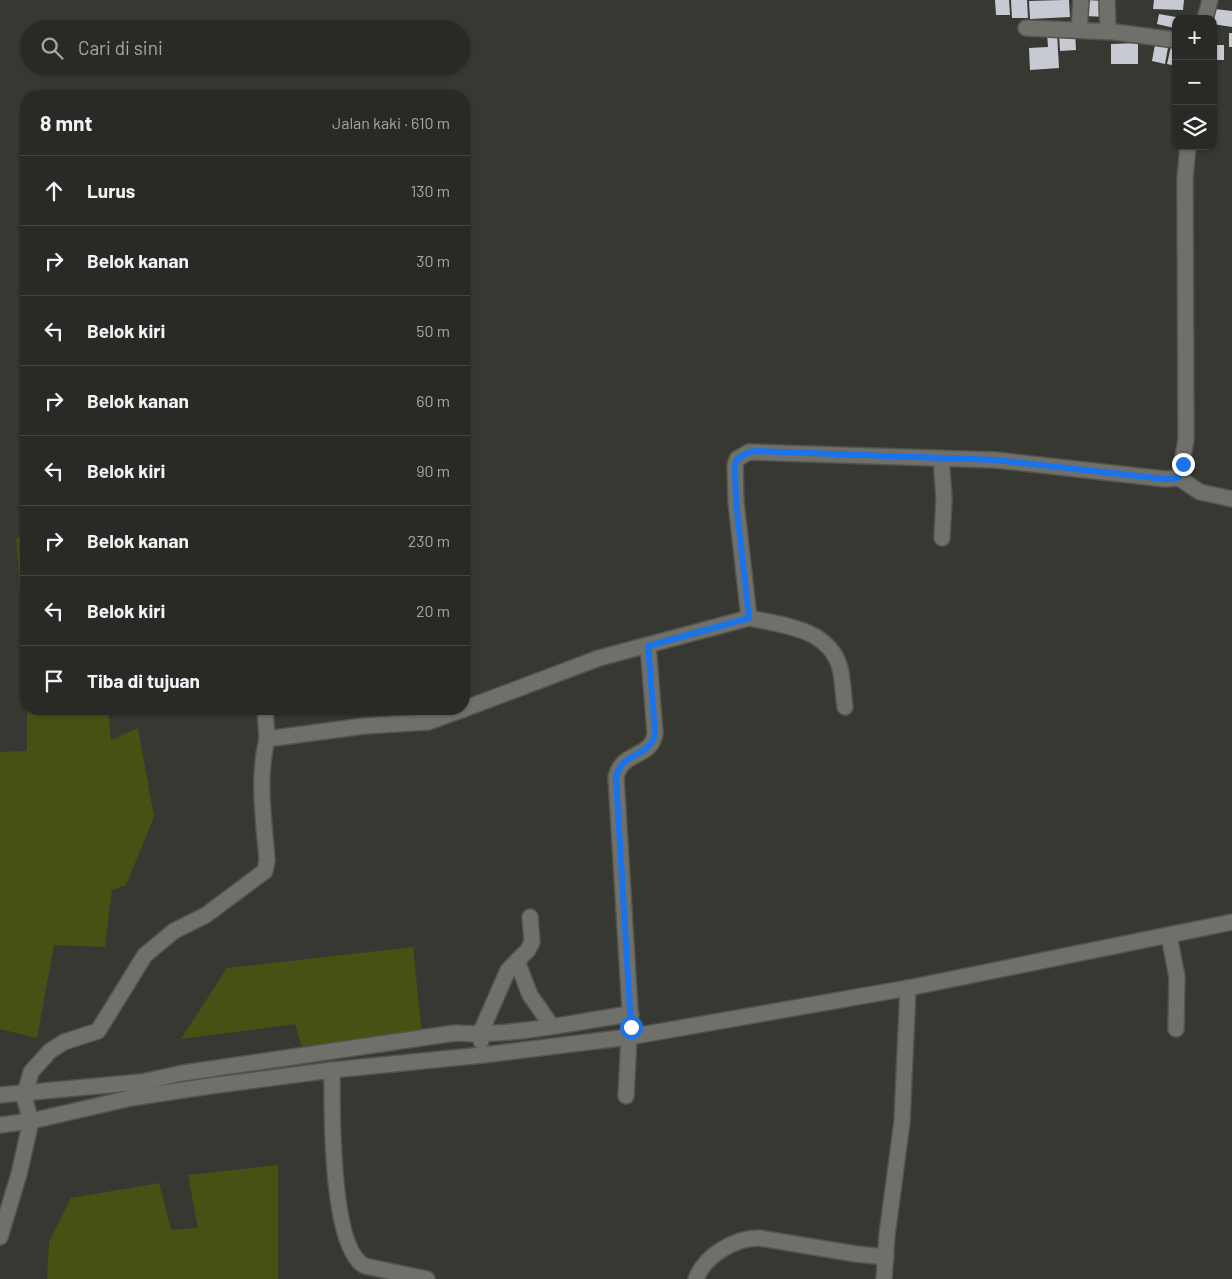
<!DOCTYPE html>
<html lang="id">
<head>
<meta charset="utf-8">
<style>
  body { margin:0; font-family:Barlow,sans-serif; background:#353632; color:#f1f3f6 }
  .controls { position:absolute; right:15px; top:15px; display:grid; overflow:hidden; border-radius:10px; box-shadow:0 1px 4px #0004 }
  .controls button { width:45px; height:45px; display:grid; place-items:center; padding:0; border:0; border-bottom:1px solid #454642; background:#292a25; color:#f1f3f6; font:25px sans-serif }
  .stop { position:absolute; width:15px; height:15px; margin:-11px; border:4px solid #1a73e8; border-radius:50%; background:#fff }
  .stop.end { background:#1a73e8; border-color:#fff; box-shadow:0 1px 5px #0008 }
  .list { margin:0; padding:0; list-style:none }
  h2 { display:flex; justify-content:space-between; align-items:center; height:65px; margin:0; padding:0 20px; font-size:21px }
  h2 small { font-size:16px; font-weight:400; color:#a5a7a7 }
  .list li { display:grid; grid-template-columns:32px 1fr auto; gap:15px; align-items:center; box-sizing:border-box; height:70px; padding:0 20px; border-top:1px solid #454642 }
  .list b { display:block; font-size:19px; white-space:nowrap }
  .list em { font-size:16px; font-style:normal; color:#a5a7a7 }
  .icon { flex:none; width:28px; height:28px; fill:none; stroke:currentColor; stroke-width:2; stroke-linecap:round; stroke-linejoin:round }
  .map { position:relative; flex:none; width:1232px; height:1279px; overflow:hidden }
  .search { position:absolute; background:#292a25; box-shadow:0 1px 4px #0004; left:20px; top:20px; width:450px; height:55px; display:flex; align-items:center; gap:12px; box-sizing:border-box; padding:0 18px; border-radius:28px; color:#a5a7a7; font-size:19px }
  .panel { position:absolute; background:#292a25; box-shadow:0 1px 4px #0004; left:20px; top:90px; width:450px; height:625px; border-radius:20px }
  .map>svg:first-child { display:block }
</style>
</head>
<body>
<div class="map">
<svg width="1232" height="1279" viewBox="0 0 1232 1279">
  <rect width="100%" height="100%" fill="#373831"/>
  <g fill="#485113">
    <polygon points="26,530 26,669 16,539"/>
    <polygon points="27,709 108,709 111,740 138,728 154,817 126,885 112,890 105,947 54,945 37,1038 0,1029 0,752 27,751"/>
    <polygon points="413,947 423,1045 305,1058 295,1024 181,1039 227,968"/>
    <polygon points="278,1165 278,1279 47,1279 49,1242 71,1198 159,1183 171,1230 198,1228 188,1175"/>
  </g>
  <g fill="#c8cad3">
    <polygon points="995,0 1009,0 1010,15 996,15"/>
    <polygon points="1011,0 1027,0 1028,18 1012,18"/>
    <polygon points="1064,0 1069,0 1070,17 1030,19 1029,1"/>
    <polygon points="1085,0 1106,1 1106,17 1085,16"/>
    <polygon points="1154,0 1184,0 1183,10 1153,9"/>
    <polygon points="1215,9 1232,11 1232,27 1213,24"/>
    <polygon points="1159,14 1176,17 1174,28 1157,24"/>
    <polygon points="1075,32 1076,50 1060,51 1059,33"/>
    <polygon points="1047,33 1057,33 1059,68 1030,70 1029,48 1048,47"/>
    <rect x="1229" y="33" width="3" height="14"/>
    <polygon points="1156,39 1169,42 1165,64 1152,61"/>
    <polygon points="1172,42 1176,42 1176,66 1167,64"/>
    <polygon points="1138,43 1138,64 1111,64 1111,44"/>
    <rect x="1213" y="45" width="11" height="15"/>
  </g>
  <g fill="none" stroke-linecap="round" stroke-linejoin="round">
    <defs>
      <g id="minor">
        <polyline points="1107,0 1108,31"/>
        <polyline points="1205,19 1210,0"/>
        <polyline points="1026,28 1114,32 1176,40"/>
        <polyline points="1079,30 1081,0"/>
        <polyline points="941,458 944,498 942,538"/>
        <polyline points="1179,478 1200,492 1232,499"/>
        <path d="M749 618C782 625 829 628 840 668 843 680 843 694 845 707"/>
        <polyline points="265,709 267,739"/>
        <polyline points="464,709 599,658 749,618 736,502 735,465 737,459 749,452 996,460 1165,479 1179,478 1186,440 1185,178 1188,146"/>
        <polyline points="1169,936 1177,977 1176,1029"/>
        <polyline points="517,961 530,995 551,1025"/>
        <polyline points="481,1041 480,1034 508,970 528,950 532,942 530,917"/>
        <path d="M332 1070C332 1106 330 1249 365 1266L427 1279"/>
        <path d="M0 1095 141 1082 183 1073 455 1033C514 1037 572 1022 631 1014"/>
        <path d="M626 1096 629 1037 631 1027 616 777C622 750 652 759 655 733L648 645"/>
        <polyline points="0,1125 31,1121 131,1098 210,1086 332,1070 483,1055 629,1037 908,988 1232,922"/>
        <path d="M0 1237 19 1174 31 1121 24 1097 31 1072 50 1051 64 1042 98 1031 145 955 174 931 206 915 265 871 267 860C264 820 257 779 267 739L364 726 428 722 464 709"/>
        <path d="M696 1279C705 1255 735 1238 759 1238L856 1254 886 1257"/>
        <polyline points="884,1279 887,1235 902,1122 908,988"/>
      </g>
    </defs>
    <use href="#minor" stroke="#52544d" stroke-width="18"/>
    <use href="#minor" stroke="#6f7069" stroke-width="15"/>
  </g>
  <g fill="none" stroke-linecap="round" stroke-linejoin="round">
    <path stroke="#1a73e8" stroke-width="6" d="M631 1027 616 777C622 750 651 759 655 732L648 646 749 618 736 502 735 465 737 459 749 452 758 451 996 460 1165 479 1178 478 1183 464"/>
  </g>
</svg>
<div class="controls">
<button>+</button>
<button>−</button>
<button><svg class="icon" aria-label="layers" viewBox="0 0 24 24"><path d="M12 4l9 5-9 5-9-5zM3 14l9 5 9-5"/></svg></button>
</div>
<div class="stop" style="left:631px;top:1027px"></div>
<div class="stop end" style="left:1183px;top:464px"></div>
<div class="search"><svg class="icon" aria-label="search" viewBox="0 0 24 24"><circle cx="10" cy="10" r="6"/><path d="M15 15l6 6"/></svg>Cari di sini</div>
<section class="panel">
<h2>8 mnt<small>Jalan kaki · 610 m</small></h2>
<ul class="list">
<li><svg class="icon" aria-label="ahead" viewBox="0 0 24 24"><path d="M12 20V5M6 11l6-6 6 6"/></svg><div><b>Lurus</b></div><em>130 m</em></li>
<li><svg class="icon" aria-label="right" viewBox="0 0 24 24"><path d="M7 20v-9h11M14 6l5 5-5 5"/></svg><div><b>Belok kanan</b></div><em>30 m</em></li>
<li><svg class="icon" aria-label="left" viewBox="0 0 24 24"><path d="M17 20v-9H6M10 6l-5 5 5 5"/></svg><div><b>Belok kiri</b></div><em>50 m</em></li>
<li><svg class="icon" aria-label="right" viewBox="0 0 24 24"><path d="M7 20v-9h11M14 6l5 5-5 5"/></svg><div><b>Belok kanan</b></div><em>60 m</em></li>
<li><svg class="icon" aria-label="left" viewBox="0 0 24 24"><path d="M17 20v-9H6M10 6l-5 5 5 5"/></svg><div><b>Belok kiri</b></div><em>90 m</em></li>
<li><svg class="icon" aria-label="right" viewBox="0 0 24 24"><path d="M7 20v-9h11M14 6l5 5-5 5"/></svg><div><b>Belok kanan</b></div><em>230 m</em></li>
<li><svg class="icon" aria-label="left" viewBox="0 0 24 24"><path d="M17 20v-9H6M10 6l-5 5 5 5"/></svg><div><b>Belok kiri</b></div><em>20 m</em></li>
<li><svg class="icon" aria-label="arrive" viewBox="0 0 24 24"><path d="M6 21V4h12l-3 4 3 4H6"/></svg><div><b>Tiba di tujuan</b></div></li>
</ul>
</section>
</div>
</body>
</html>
